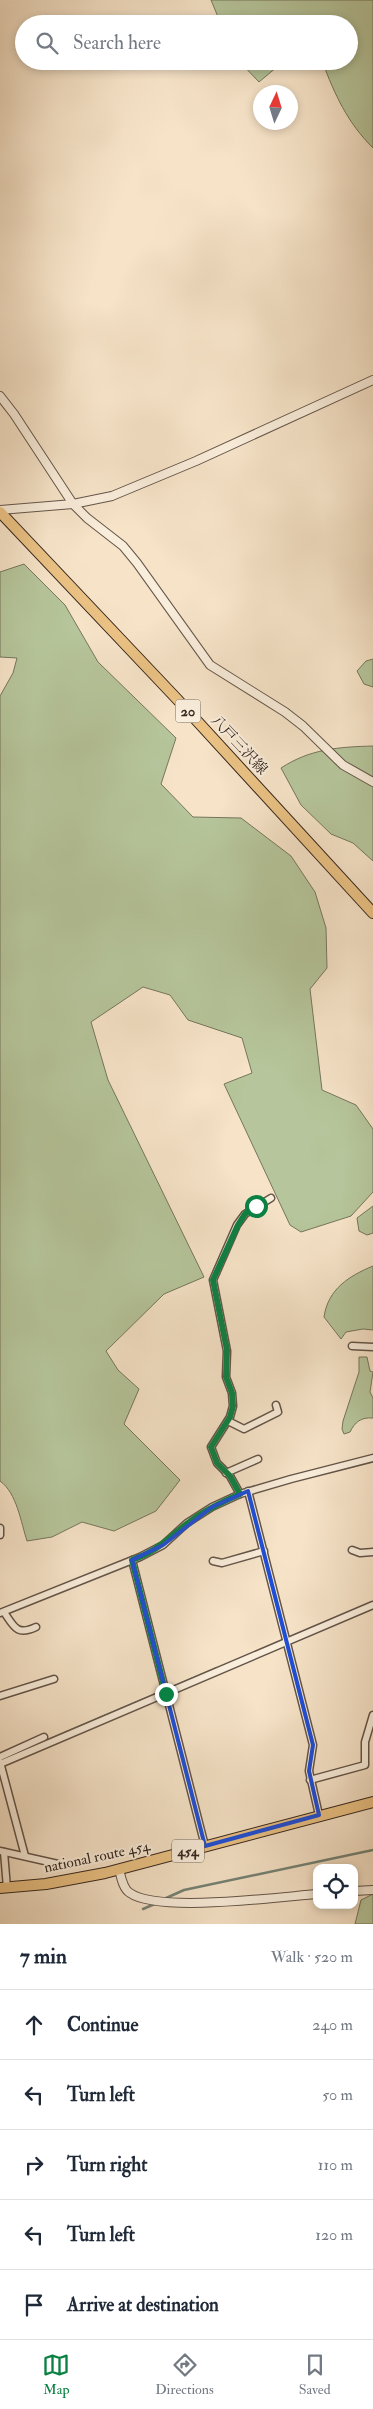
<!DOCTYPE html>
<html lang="en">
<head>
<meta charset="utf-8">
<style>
  body { margin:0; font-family:"IM FELL Double Pica","Noto Serif JP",serif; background:#f2f2f3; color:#1f2937 }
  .controls { position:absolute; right:15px; bottom:15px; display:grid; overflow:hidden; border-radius:10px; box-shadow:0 2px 8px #0003 }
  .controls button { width:45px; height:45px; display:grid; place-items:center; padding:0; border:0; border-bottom:1px solid #e0e1e3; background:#fff; color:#1f2937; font:25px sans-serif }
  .compass { position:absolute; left:253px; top:85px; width:45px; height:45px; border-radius:50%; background:#fff; box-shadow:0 2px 8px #0003; rotate:4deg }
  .stop { position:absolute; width:15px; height:15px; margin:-11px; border:4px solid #0b8043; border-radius:50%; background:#fff }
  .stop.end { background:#0b8043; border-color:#fff; box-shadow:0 1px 5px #0008 }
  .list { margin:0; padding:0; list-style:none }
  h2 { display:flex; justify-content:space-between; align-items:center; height:65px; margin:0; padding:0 20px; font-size:21px }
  h2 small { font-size:16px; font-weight:400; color:#747a83 }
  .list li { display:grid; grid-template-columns:32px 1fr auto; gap:15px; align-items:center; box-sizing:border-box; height:70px; padding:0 20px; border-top:1px solid #e0e1e3 }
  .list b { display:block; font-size:19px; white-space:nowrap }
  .list em { font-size:16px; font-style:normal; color:#747a83 }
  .icon { flex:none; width:28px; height:28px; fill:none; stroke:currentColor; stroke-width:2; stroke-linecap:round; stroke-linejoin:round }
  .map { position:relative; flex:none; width:373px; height:1924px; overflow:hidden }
  .search { position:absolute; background:#fff; box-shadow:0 2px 8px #0003; left:15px; right:15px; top:15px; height:55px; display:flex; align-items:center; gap:12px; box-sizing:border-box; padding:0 18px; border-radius:28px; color:#747a83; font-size:19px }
  .sheet { height:415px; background:#fff }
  nav { display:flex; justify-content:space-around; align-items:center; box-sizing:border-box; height:70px; border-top:1px solid #e0e1e3; background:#fff; font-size:14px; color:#747a83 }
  nav a { display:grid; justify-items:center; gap:2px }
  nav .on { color:#0b8043 }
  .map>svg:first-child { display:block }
</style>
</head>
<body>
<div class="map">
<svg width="373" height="1924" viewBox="0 0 373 1924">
  <rect width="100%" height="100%" fill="#f6e3c8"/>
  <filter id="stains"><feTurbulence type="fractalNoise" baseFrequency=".004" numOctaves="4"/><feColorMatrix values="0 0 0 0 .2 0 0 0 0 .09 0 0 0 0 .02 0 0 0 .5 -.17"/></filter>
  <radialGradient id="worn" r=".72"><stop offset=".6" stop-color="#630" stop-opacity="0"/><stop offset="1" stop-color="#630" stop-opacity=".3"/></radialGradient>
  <g fill="#b6c59b" stroke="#75765d">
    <path d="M211 0H373V148C347 122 335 95 322 61H349V24H221Z"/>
    <polygon points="239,61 284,61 259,82"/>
    <path d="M24 564 65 605 98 662 176 738 161 784 193 817 241 818 291 856 315 892 326 928 327 968 310 989 322 1090 356 1105 373 1129V1192L351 1216 301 1232 290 1225 224 1084 252 1073 242 1038 188 1020 170 995 143 987 91 1022 108 1080 204 1277 164 1294 106 1351 118 1370 139 1389 124 1424 180 1480 156 1511 114 1531 82 1522 52 1537 27 1541C21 1523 17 1493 0 1481V696L13 673 17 658 0 657V572Z"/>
    <polygon points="373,659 373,687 364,684 357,671 366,661"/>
    <path d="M373 746V861L353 843 331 834 301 805 281 768C310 749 338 747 373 746Z"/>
    <polygon points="373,1206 373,1233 367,1235 359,1231 357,1218"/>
    <path d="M373 1266V1330L363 1329 346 1332 341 1339 324 1317C328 1289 349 1276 373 1266Z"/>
    <path d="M359 1357H367L370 1371 373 1372 370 1392 373 1398V1418C361 1417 355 1422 350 1432L344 1434 342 1429 343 1421 359 1372Z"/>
    <polygon points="373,1894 373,1924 355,1924 361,1900"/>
  </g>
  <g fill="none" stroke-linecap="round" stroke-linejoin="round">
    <g stroke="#748275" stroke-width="2.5">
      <polyline points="34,1746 217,1668"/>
      <polyline points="164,1899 184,1890 373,1850"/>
      <polyline points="143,1909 157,1903"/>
    </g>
    <defs>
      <g id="minor">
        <polyline points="352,1346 373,1347"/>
        <polyline points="228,1421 244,1429 278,1412 276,1405"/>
        <polyline points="226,1473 258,1459"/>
        <polyline points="248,1491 313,1745 309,1771 319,1815"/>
        <polyline points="240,1494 230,1476 217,1463 211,1447 230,1417 233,1406 232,1393 226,1377 227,1351 213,1280 237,1225 245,1214 271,1198"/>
        <polyline points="0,1528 0,1535"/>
        <polyline points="352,1550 360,1553 373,1552"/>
        <polyline points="132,1560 205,1846"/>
        <polyline points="213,1561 222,1563 264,1551"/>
        <path d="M4 1612C14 1627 17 1636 36 1627"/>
        <polyline points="0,1613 140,1557 163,1545 187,1523 212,1507 240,1494 291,1479 373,1458"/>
        <polyline points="0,1696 54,1679"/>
        <polyline points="0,1757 44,1737"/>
        <polyline points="0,1762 25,1856"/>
        <polyline points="0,1764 373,1605"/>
        <polyline points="310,1780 365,1765 365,1742 373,1715"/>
        <polyline points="0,1851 58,1864"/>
        <polyline points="4,1852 7,1888"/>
      </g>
      <g id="tertiary">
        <polyline points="0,396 14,414 73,504 87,518 123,546 137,563 210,665 285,712 303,726 343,765 373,782"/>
        <polyline points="0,510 73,504 112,496 196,461 373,380"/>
        <path d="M119 1869C121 1877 123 1889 130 1893 158 1913 279 1897 317 1894"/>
        <polyline points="354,1891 373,1890"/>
      </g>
      <polyline id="primary" points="0,512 176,698 373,913"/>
      <polyline id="trunk" points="0,1888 46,1884 105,1873 373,1802"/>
    </defs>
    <use href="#minor" stroke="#645549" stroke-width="9"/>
    <use href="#tertiary" stroke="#645549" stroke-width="10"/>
    <use href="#primary" stroke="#34261f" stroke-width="12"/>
    <use href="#trunk" stroke="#34261f" stroke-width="12"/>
    <use href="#minor" stroke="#f9eddb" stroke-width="6"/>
    <use href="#tertiary" stroke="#f9eddb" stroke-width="8"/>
    <use href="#primary" stroke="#ebc284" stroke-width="10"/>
    <use href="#trunk" stroke="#ebc284" stroke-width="10"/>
  </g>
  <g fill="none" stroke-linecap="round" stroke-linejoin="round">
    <path stroke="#0b8043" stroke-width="6" d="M166 1694 132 1560C158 1551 167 1539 188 1523 203 1511 222 1502 240 1494L230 1476 217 1463 211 1447 230 1417 233 1406 232 1393 226 1377 227 1350 213 1280 238 1225 245 1214 256 1206"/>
  </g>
  <path fill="none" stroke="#1d4ed8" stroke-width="4" stroke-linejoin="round" d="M248 1491 313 1745 309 1771 319 1815 205 1846 132 1560 163 1545 212 1507Z"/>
  <g text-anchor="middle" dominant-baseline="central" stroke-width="4" stroke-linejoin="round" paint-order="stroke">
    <g fill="#f9eddb" stroke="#6f6257" stroke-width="1">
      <rect x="175.5" y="699.5" width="25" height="23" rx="4"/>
      <rect x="172" y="1839.5" width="32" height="23" rx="4"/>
    </g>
    <g font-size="14" font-weight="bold" fill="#34261f">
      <text x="188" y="711">20</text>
      <text x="188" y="1851">454</text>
    </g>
    <g font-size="15" fill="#34261f" stroke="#f9eddb">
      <text transform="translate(239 745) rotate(47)">八戸三沢線</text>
      <text transform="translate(97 1857) rotate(-12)">national route 454</text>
    </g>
  </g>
  <rect width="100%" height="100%" filter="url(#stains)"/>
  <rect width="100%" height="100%" fill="url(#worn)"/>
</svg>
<div class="controls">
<button><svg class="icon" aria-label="locate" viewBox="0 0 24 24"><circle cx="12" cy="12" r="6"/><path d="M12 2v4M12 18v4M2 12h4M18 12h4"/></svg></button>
</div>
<svg class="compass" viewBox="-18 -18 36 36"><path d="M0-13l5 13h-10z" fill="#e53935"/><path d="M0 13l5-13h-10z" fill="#747a83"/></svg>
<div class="stop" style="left:256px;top:1206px"></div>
<div class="stop end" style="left:166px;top:1694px"></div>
<div class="search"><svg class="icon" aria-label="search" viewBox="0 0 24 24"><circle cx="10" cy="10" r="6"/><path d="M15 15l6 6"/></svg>Search here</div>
</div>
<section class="sheet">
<h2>7 min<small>Walk · 520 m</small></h2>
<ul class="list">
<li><svg class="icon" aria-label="ahead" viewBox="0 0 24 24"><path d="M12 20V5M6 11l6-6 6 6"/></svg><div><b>Continue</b></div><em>240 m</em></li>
<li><svg class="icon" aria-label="left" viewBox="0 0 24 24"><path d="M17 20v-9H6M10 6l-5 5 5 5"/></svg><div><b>Turn left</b></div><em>50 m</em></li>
<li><svg class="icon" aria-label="right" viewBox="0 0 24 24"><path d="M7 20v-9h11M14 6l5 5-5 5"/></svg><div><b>Turn right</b></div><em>110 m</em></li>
<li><svg class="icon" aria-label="left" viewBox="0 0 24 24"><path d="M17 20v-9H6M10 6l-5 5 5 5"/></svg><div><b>Turn left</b></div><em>120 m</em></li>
<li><svg class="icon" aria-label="arrive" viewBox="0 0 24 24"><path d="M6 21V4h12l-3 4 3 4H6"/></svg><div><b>Arrive at destination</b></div></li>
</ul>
</section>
<nav>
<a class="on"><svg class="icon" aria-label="map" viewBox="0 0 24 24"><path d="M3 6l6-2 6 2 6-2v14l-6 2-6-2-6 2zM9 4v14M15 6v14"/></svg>Map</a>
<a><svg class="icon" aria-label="directions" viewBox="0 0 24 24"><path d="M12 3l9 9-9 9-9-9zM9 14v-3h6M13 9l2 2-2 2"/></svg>Directions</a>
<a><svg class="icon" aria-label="saved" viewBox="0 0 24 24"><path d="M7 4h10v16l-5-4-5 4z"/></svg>Saved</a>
</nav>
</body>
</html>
